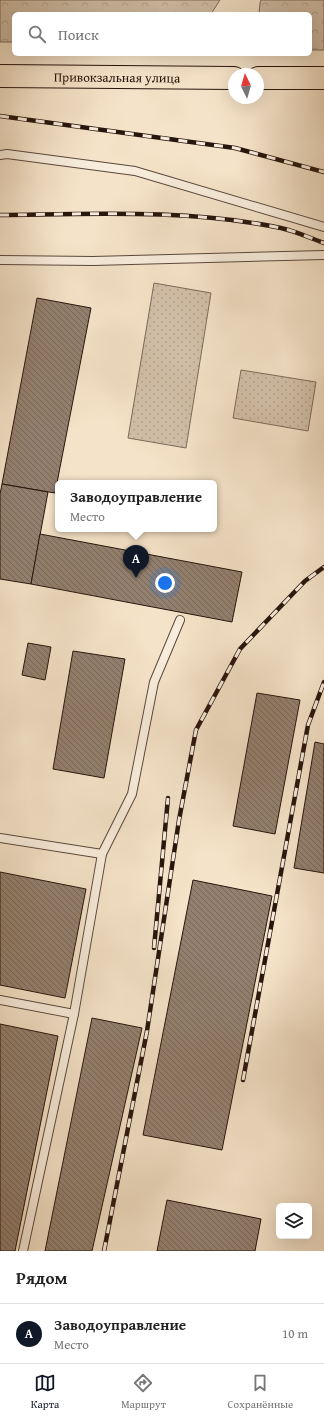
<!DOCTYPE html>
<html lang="ru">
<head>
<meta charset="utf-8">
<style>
  body { margin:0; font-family:"Gentium Book Plus",serif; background:#f6f6f6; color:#222 }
  .controls { position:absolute; right:12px; bottom:12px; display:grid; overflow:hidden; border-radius:6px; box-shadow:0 4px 16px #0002 }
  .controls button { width:36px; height:36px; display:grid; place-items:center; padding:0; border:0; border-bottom:1px solid #e0e0e0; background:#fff; color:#222; font:20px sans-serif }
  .compass { position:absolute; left:228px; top:68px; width:36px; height:36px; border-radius:50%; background:#fff; box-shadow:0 4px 16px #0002; rotate:355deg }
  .you { position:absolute; left:165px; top:583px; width:14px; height:14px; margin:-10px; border:3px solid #fff; border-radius:50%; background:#1a73e8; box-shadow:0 0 0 6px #1a73e833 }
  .badge { display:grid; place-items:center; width:26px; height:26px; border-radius:50%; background:#111827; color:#fff; font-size:13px; font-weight:700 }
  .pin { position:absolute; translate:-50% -33px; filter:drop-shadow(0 1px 2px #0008) }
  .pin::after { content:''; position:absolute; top:21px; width:14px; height:12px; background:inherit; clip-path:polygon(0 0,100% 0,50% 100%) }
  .popup { position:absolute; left:55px; top:480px; width:162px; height:52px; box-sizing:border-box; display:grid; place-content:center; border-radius:6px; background:#fff; filter:drop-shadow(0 1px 3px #0005); font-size:13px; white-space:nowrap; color:#767676 }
  .popup b { font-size:15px; color:#222 }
  .popup::after { content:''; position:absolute; left:50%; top:100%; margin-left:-8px; border:8px solid transparent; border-top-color:#fff }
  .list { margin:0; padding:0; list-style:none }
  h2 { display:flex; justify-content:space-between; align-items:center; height:52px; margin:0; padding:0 16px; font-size:17px }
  h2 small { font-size:13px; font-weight:400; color:#767676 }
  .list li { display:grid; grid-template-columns:26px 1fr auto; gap:12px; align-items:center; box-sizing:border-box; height:60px; padding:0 16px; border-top:1px solid #e0e0e0 }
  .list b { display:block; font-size:15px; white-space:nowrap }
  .list p { margin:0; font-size:13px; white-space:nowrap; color:#767676 }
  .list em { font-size:13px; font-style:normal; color:#767676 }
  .icon { flex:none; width:22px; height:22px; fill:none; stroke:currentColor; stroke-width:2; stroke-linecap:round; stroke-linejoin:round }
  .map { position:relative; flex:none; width:324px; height:1251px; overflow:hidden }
  .search { position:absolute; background:#fff; box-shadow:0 4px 16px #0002; left:12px; right:12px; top:12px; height:44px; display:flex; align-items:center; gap:10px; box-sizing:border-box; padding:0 14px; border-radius:6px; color:#767676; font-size:15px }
  .sheet { height:112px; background:#fff }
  nav { display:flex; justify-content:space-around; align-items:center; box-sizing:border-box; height:56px; border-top:1px solid #e0e0e0; background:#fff; font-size:11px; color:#767676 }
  nav a { display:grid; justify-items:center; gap:2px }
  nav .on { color:#111827 }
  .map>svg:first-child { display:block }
</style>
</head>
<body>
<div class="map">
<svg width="324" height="1251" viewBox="0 0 324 1251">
  <defs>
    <pattern id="grass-dots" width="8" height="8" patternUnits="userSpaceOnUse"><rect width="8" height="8" fill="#d2c0a9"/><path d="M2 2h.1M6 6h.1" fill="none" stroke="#b4a490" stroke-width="1.8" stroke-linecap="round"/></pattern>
    <pattern id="forest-crowns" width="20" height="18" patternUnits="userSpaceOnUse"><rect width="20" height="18" fill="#d2c0a9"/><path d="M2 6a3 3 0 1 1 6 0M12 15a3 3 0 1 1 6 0" fill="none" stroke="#b4a490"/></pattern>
    <pattern id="building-back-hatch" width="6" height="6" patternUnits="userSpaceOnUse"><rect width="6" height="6" fill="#93806f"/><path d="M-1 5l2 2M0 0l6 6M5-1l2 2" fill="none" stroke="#78685a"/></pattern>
  </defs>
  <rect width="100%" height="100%" fill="#f5e3c9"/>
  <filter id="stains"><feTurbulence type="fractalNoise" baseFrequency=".005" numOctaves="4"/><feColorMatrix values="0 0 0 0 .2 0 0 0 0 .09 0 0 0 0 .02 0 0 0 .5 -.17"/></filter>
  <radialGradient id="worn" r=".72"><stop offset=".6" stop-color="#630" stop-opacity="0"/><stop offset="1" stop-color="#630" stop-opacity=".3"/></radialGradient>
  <g fill="url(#grass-dots)" stroke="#7d6a5b">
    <polygon points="154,283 211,293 186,448 128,438"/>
    <polygon points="241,370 316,382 308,431 233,418"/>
  </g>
  <g fill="url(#forest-crowns)" stroke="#7d6a5b">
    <polygon points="0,0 220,0 211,14 14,14 14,42 0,42"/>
    <polygon points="261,0 324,0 324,50 310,50 310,14 259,14 260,3"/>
  </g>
  <g fill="url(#building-back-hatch)" stroke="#28150d">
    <polygon points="37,298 91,308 55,493 2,484"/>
    <polygon points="2,484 48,492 31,584 0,579 0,494"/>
    <polygon points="40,534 242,572 232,622 31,584"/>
    <polygon points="28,643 51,647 45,680 22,675"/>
    <polygon points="73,651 125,659 104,778 53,769"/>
    <polygon points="257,693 300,700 275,834 233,826"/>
    <polygon points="315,742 324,744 324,873 294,868"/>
    <polygon points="0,872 86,889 65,998 0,985"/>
    <polygon points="193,880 272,896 222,1150 143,1135"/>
    <polygon points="92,1018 142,1028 92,1251 45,1251"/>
    <polygon points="0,1024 58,1036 15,1251 0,1251"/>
    <polygon points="167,1200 261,1219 255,1251 157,1251"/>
  </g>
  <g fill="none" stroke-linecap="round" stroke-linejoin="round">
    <defs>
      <g id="lane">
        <polyline points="0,155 7,154 135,171 324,227"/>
        <polyline points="0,260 93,261 324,255"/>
        <polyline points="0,838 102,854 132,794 154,682 180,620"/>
        <polyline points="0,1000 74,1014"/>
        <polyline points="23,1251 74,1014 102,854"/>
      </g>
      <g id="primary">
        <path id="s1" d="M0 76 234 78"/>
        <polyline points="258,78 324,78"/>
      </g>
    </defs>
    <use href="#lane" stroke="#5b483c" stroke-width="10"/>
    <use href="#primary" stroke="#28150d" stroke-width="24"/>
    <use href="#lane" stroke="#f8eddc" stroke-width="8"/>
    <use href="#primary" stroke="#f5e3c9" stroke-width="22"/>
    <defs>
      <g id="rail">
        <polyline points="0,116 235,148 324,172"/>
        <path d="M0 215C93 214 189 209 281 228 295 231 310 238 324 243"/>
        <polyline points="154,948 168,798"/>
        <polyline points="243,1080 308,725 324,682"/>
        <polyline points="104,1251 147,1031 179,820 196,730 240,649 305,581 324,567"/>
      </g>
    </defs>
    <use href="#rail" stroke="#28150d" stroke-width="4.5"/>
    <use href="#rail" stroke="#f8eddc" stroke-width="3" stroke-dasharray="9" stroke-linecap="butt"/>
  </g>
  <g text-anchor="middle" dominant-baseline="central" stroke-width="3.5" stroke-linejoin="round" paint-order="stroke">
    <g font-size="13" fill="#28150d" stroke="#f8eddc">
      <text stroke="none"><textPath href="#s1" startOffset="117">Привокзальная улица</textPath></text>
    </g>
  </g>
  <rect width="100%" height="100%" filter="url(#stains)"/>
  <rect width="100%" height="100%" fill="url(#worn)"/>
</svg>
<div class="controls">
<button><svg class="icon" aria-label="layers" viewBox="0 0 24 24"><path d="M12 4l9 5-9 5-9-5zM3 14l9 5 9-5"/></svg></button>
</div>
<svg class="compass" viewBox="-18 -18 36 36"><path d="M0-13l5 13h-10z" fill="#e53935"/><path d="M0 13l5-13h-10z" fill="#767676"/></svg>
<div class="you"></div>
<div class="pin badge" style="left:136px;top:578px">A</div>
<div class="popup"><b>Заводоуправление</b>Место</div>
<div class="search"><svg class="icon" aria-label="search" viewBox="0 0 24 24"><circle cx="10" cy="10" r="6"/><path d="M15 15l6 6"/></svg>Поиск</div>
</div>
<section class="sheet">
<h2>Рядом<small></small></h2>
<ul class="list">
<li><span class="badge">A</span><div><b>Заводоуправление</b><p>Место</p></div><em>10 m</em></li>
</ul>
</section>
<nav>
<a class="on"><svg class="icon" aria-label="map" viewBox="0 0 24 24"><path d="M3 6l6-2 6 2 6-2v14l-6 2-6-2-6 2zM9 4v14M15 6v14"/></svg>Карта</a>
<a><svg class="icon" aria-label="directions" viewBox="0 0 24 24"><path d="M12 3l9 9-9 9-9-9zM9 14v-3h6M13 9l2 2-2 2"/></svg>Маршрут</a>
<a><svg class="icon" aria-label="saved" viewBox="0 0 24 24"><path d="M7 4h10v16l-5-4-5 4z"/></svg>Сохранённые</a>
</nav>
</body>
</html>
